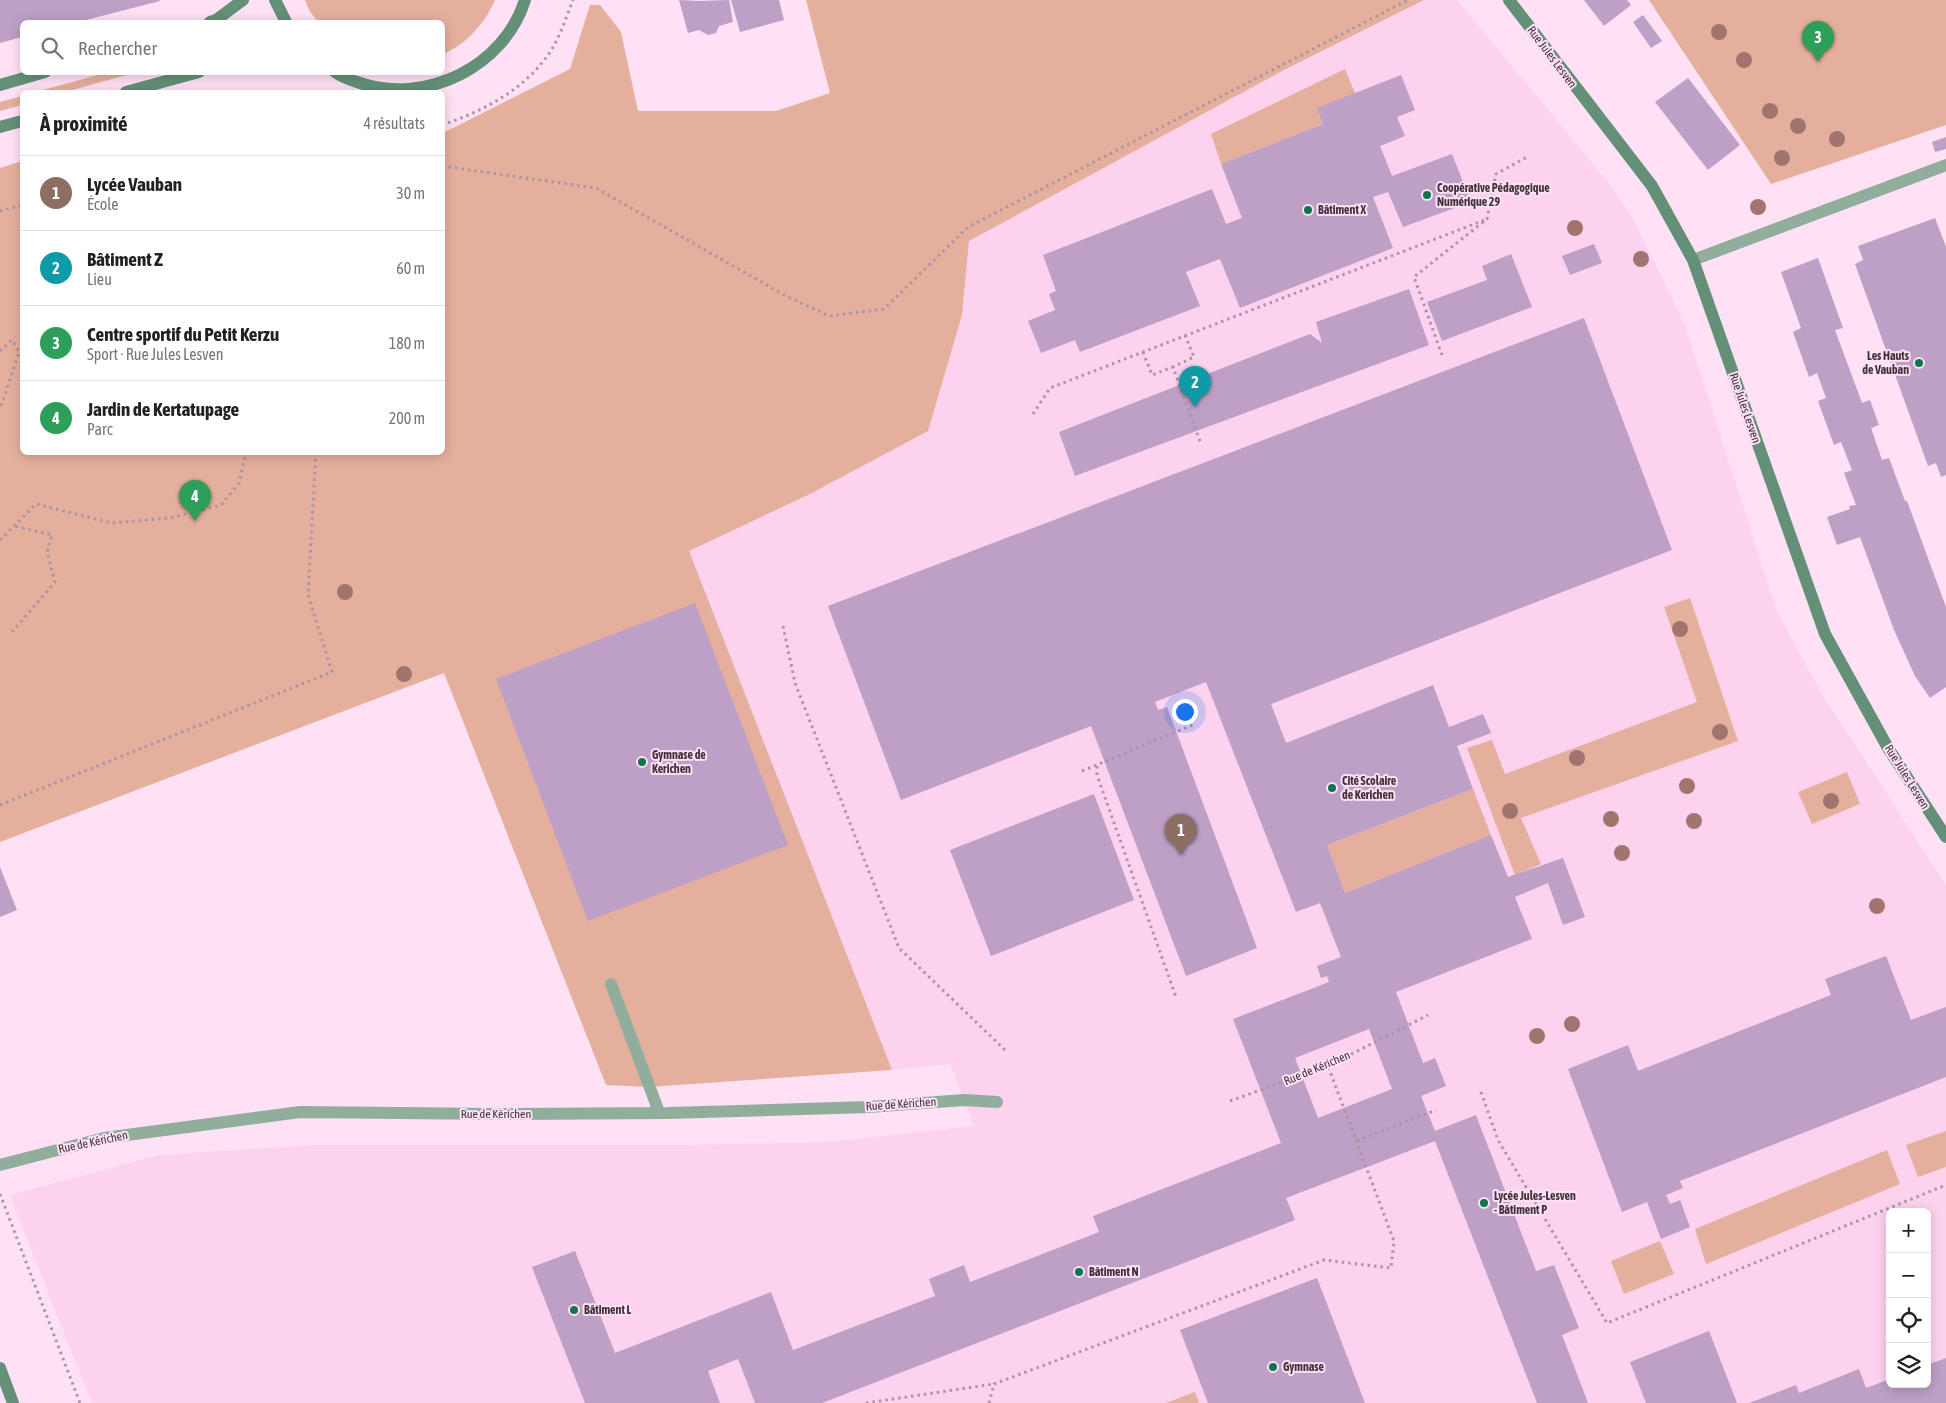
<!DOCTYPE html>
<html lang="fr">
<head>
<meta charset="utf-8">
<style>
  body { margin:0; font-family:"Asap Condensed",sans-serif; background:#f2f2f2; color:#222 }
  .controls { position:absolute; right:15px; bottom:15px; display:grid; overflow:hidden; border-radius:8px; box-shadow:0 2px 12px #0003 }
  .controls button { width:45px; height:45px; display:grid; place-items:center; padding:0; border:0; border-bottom:1px solid #e0e0e0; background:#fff; color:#222; font:25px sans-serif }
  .you { position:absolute; left:1184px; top:711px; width:18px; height:18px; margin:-12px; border:4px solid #fff; border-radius:50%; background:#1a73e8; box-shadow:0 0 0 8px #1a73e833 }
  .badge { display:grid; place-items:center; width:32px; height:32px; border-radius:50%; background:#1a73e8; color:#fff; font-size:16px; font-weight:700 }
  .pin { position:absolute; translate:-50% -41px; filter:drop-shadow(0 1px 2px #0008) }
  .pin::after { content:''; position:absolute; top:26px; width:18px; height:15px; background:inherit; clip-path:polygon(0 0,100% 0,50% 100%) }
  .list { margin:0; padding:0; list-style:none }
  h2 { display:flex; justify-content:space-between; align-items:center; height:65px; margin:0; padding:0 20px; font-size:21px }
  h2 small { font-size:16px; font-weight:400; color:#767676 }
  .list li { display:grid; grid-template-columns:32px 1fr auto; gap:15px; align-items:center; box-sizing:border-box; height:75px; padding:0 20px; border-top:1px solid #e0e0e0 }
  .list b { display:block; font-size:19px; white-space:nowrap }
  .list p { margin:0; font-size:16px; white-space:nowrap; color:#767676 }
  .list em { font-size:16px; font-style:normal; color:#767676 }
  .icon { flex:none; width:28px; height:28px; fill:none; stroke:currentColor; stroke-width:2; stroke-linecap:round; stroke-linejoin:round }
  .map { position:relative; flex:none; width:1946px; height:1403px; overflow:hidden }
  .search { position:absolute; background:#fff; box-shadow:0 2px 12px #0003; left:20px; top:20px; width:425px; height:55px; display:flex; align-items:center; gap:12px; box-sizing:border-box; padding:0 18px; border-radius:8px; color:#767676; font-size:19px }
  .panel { position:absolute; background:#fff; box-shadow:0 2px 12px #0003; left:20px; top:90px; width:425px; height:365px; border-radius:8px }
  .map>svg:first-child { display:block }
</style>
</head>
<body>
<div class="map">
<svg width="1946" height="1403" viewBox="0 0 1946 1403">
  <rect width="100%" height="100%" fill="#fee1f4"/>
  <path fill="#fdd2ee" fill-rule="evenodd" d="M1424 0H1457L1611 186 1634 220 1686 328 1776 609 1820 691 1946 885V1403H92L10 1196 21 1192 159 1155 315 1145H685L828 1142 974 1126 950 1064 892 1070 688 551 810 494 928 431 962 315 969 241 1284 70ZM1890 1212H1927V1384H1890Z"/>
  <g fill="#e5af9d">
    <path d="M305 0H495C485 23 466 45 443 54L442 22H318L309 10Z"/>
    <polygon points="806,0 1424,0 1284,70 969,241 962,315 928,431 810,494 689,551 892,1070 649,1087 606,1085 444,673 0,842 0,168 22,161 22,452 442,452 443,133 570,69 590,5 600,5 621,32 638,111 776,111 830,93"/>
    <polygon points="1649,0 1946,0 1946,125 1771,184"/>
    <polygon points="1345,69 1355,93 1323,124 1221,164 1211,134"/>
    <polygon points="105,73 134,73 65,92 36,92"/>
    <polygon points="22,96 22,105 0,111 0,102"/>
    <polygon points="1690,598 1738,741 1521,818 1541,864 1515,875 1467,748 1492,740 1505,774 1697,702 1664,607"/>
    <polygon points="1847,772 1860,804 1812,824 1798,792"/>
    <polygon points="1473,789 1491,835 1345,893 1327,845"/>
    <polygon points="1946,1131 1946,1167 1918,1177 1906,1145"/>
    <polygon points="1887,1150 1900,1184 1706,1264 1695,1229"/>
    <polygon points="1660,1241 1674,1274 1624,1294 1611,1261"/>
    <polygon points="1195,1392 1199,1403 1166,1403"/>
  </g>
  <g fill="#be9fc6" fill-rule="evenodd">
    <polygon points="0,0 159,0 160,1 78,22 22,22 22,37 0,43"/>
    <polygon points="679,0 699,1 729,0 733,22 719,26 716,33 708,35 699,30 688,33"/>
    <polygon points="731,0 779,0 784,20 740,32"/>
    <polygon points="1584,0 1627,0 1631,5 1604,26"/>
    <polygon points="1643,15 1662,41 1651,48 1633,22"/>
    <polygon points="1401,75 1415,110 1397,117 1405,136 1380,146 1392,176 1452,154 1471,202 1403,227 1388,192 1373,197 1393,248 1240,308 1220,259 1186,272 1200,306 1080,352 1075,340 1041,353 1028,321 1055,310 1049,294 1056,291 1043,255 1212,189 1226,224 1242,218 1221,164 1323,124 1317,108"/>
    <polygon points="1688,78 1740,145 1708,170 1655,102"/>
    <polygon points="1946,137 1946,149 1935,152 1932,142"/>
    <polygon points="1935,218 1946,247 1946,475 1941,477 1936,463 1928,466 1855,264 1863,260 1858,246"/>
    <polygon points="1594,244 1602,263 1570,275 1562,256"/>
    <polygon points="1511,254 1532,307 1442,341 1427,302 1487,280 1482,266"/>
    <polygon points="1818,258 1843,328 1835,330 1862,403 1870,400 1879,425 1871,428 1882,460 1889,458 1905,501 1907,501 1946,607 1946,687 1930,698 1915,676 1894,630 1860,537 1837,545 1827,517 1850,509 1849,506 1856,505 1844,473 1852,470 1841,442 1834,445 1818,401 1826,398 1817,373 1809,377 1793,332 1801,328 1781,272"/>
    <polygon points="1409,289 1429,345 1075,476 1059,432 1310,334 1322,343 1316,322"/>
    <path d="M1584 318 1672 550 1271 704 1286 743 1433 685 1449 727 1483 714 1491 733 1457 746 1473 789 1327 845 1345 893 1491 835 1508 877 1563 858 1585 917 1563 925 1548 883 1515 897 1532 939 1396 992 1423 1063 1435 1058 1446 1086 1421 1096 1435 1131 1476 1115 1536 1271 1554 1265 1579 1328 1562 1335 1588 1403H1537L1435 1141 1286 1198 1295 1220 822 1403H755L738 1359 708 1371 720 1403H585L532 1267 575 1251 615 1353 771 1292 793 1350 935 1296 929 1279 964 1265 970 1282 1099 1232 1093 1216 1281 1143 1233 1019 1329 982 1327 976 1321 978 1317 966 1341 957 1320 903 1296 912 1206 682 1155 702 1158 710 1167 707 1257 948 1186 976 1091 726 901 800 828 606ZM1369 1029 1392 1089 1318 1118 1295 1058Z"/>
    <polygon points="695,603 788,845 588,921 496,679"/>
    <polygon points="1094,794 1134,900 991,956 950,850"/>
    <polygon points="0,867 17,910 0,917"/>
    <polygon points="1886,956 1911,1020 1946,1007 1946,1077 1680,1181 1683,1188 1666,1195 1670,1204 1680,1200 1690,1227 1661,1239 1647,1202 1622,1212 1568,1069 1628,1045 1638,1071 1831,995 1825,979"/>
    <polygon points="1317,1278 1365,1403 1208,1403 1180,1330"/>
    <polygon points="1709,1331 1737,1403 1646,1403 1630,1362"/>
    <polygon points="1946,1358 1946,1403 1749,1403 1796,1385 1799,1393 1859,1369 1866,1388 1890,1379 1890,1384 1927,1384 1927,1365"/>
  </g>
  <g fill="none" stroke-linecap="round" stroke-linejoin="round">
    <g stroke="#ac94a4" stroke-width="3" stroke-dasharray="2.5 4" stroke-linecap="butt">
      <path d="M442 125C481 112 520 92 545 59 558 43 565 20 573 0"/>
      <polyline points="442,166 596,188 786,296 829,316 884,309 968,227 1408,0"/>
      <polyline points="0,211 22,205"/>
      <polyline points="1185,335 1194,357 1173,367 1201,444"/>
      <polyline points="0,351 12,340 19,352 0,409"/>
      <polyline points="1143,352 1152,375 1173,367"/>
      <polyline points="1442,355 1414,277 1487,219 1496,174 1527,157"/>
      <polyline points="1033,414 1050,388 1487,219"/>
      <polyline points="0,540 36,504 112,523 170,518 221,505 239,483 246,452"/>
      <polyline points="783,626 795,683 899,948 1005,1050"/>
      <polyline points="12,632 55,582 47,552 52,535 14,526"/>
      <polyline points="1097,766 1097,775 1176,997"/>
      <polyline points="1082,771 1193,725"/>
      <polyline points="0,805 332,672 308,595 316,452"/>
      <polyline points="1481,1092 1498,1140 1607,1323 1946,1185"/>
      <polyline points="1230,1101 1328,1066 1428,1015"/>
      <polyline points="1357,1141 1436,1110"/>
      <polyline points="0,1194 80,1403"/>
      <polyline points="866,1403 994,1384"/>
      <polyline points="989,1403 994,1384 1324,1260 1391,1268 1394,1241 1328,1066"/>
    </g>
    <g stroke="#91ae9d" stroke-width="12">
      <polyline points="1693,260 1946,165"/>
      <polyline points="611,984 659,1112"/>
      <polyline points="0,1165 104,1138 300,1112 496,1114 668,1113 869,1107 964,1100 997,1102"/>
    </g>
    <g stroke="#649077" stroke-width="12">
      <polyline points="275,0 286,22"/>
      <polyline points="1509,0 1652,186 1693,260 1825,634 1888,748 1946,837"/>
      <polyline points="210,22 216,20 243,0"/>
      <path d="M335 72C343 78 351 80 360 83 426 105 504 67 525 0"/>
      <polyline points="0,85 45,72"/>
      <polyline points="126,92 199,72"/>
      <polyline points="0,127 22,121"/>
      <polyline points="0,1368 13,1403"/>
    </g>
  </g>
  <g fill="#a2746f">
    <circle cx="1719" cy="32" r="8"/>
    <circle cx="1744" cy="60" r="8"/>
    <circle cx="1770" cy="111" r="8"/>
    <circle cx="1798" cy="126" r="8"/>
    <circle cx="1837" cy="139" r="8"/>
    <circle cx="1782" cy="158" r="8"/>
    <circle cx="1758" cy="207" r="8"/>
    <circle cx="1575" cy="228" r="8"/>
    <circle cx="1641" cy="259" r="8"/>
    <circle cx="345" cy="592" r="8"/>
    <circle cx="1680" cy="629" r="8"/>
    <circle cx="404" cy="674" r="8"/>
    <circle cx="1720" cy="732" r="8"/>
    <circle cx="1577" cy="758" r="8"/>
    <circle cx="1687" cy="786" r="8"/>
    <circle cx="1831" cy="801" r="8"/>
    <circle cx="1510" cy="811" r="8"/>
    <circle cx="1611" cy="819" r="8"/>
    <circle cx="1694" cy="821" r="8"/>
    <circle cx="1622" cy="853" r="8"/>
    <circle cx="1877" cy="906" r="8"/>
    <circle cx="1572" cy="1024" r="8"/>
    <circle cx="1537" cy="1036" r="8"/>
  </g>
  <g fill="#11744b" stroke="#fee1f4" stroke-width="2">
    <circle cx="1427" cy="195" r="5"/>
    <circle cx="1308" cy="210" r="5"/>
    <circle cx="1919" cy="363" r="5"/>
    <circle cx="642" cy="762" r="5"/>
    <circle cx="1332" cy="788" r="5"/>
    <circle cx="1484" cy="1203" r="5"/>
    <circle cx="1079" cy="1272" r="5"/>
    <circle cx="574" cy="1310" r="5"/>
    <circle cx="1273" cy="1367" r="5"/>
  </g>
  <g text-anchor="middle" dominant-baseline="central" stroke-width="4" stroke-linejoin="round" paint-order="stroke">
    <g font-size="12" fill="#43313d" stroke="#fee1f4">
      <text transform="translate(1552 57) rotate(53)">Rue Jules Lesven</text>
      <text transform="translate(1745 408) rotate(71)">Rue Jules Lesven</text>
      <text transform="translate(1907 777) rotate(58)">Rue Jules Lesven</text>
      <text transform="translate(1317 1068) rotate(-23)">Rue de Kérichen</text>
      <text transform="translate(901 1104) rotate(-4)">Rue de Kérichen</text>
      <text x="496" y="1114">Rue de Kérichen</text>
      <text transform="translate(93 1142) rotate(-12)">Rue de Kérichen</text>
    </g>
    <g font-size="12" font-weight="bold" fill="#43313d" stroke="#fee1f4" text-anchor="start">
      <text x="1437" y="188">Coopérative Pédagogique<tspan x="1437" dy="14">Numérique 29</tspan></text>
      <text x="1318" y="210">Bâtiment X</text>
      <text x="1909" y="356" text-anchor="end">Les Hauts<tspan x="1909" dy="14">de Vauban</tspan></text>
      <text x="652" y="755">Gymnase de<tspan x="652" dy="14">Kerichen</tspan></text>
      <text x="1342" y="781">Cité Scolaire<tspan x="1342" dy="14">de Kerichen</tspan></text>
      <text x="1494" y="1196">Lycée Jules-Lesven<tspan x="1494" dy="14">- Bâtiment P</tspan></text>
      <text x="1089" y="1272">Bâtiment N</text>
      <text x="584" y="1310">Bâtiment L</text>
      <text x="1283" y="1367">Gymnase</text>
    </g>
  </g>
</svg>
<div class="controls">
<button>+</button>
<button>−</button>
<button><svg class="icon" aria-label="locate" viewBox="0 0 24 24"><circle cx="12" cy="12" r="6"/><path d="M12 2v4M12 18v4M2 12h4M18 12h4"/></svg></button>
<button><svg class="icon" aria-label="layers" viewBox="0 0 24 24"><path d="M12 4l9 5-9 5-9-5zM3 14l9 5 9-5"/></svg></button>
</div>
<div class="you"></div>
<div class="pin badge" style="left:1181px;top:855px;background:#8d6e63">1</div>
<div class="pin badge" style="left:1195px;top:407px;background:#0f9aa8">2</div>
<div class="pin badge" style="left:1818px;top:62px;background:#2e9e5b">3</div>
<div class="pin badge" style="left:195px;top:521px;background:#2e9e5b">4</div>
<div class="search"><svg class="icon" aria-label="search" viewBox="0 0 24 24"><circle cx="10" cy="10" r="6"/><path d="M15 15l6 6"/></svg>Rechercher</div>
<section class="panel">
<h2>À proximité<small>4 résultats</small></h2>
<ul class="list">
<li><span class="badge" style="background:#8d6e63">1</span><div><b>Lycée Vauban</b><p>École</p></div><em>30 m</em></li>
<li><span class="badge" style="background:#0f9aa8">2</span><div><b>Bâtiment Z</b><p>Lieu</p></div><em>60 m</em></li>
<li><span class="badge" style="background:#2e9e5b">3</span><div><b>Centre sportif du Petit Kerzu</b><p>Sport · Rue Jules Lesven</p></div><em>180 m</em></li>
<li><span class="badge" style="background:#2e9e5b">4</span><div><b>Jardin de Kertatupage</b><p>Parc</p></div><em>200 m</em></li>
</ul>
</section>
</div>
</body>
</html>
